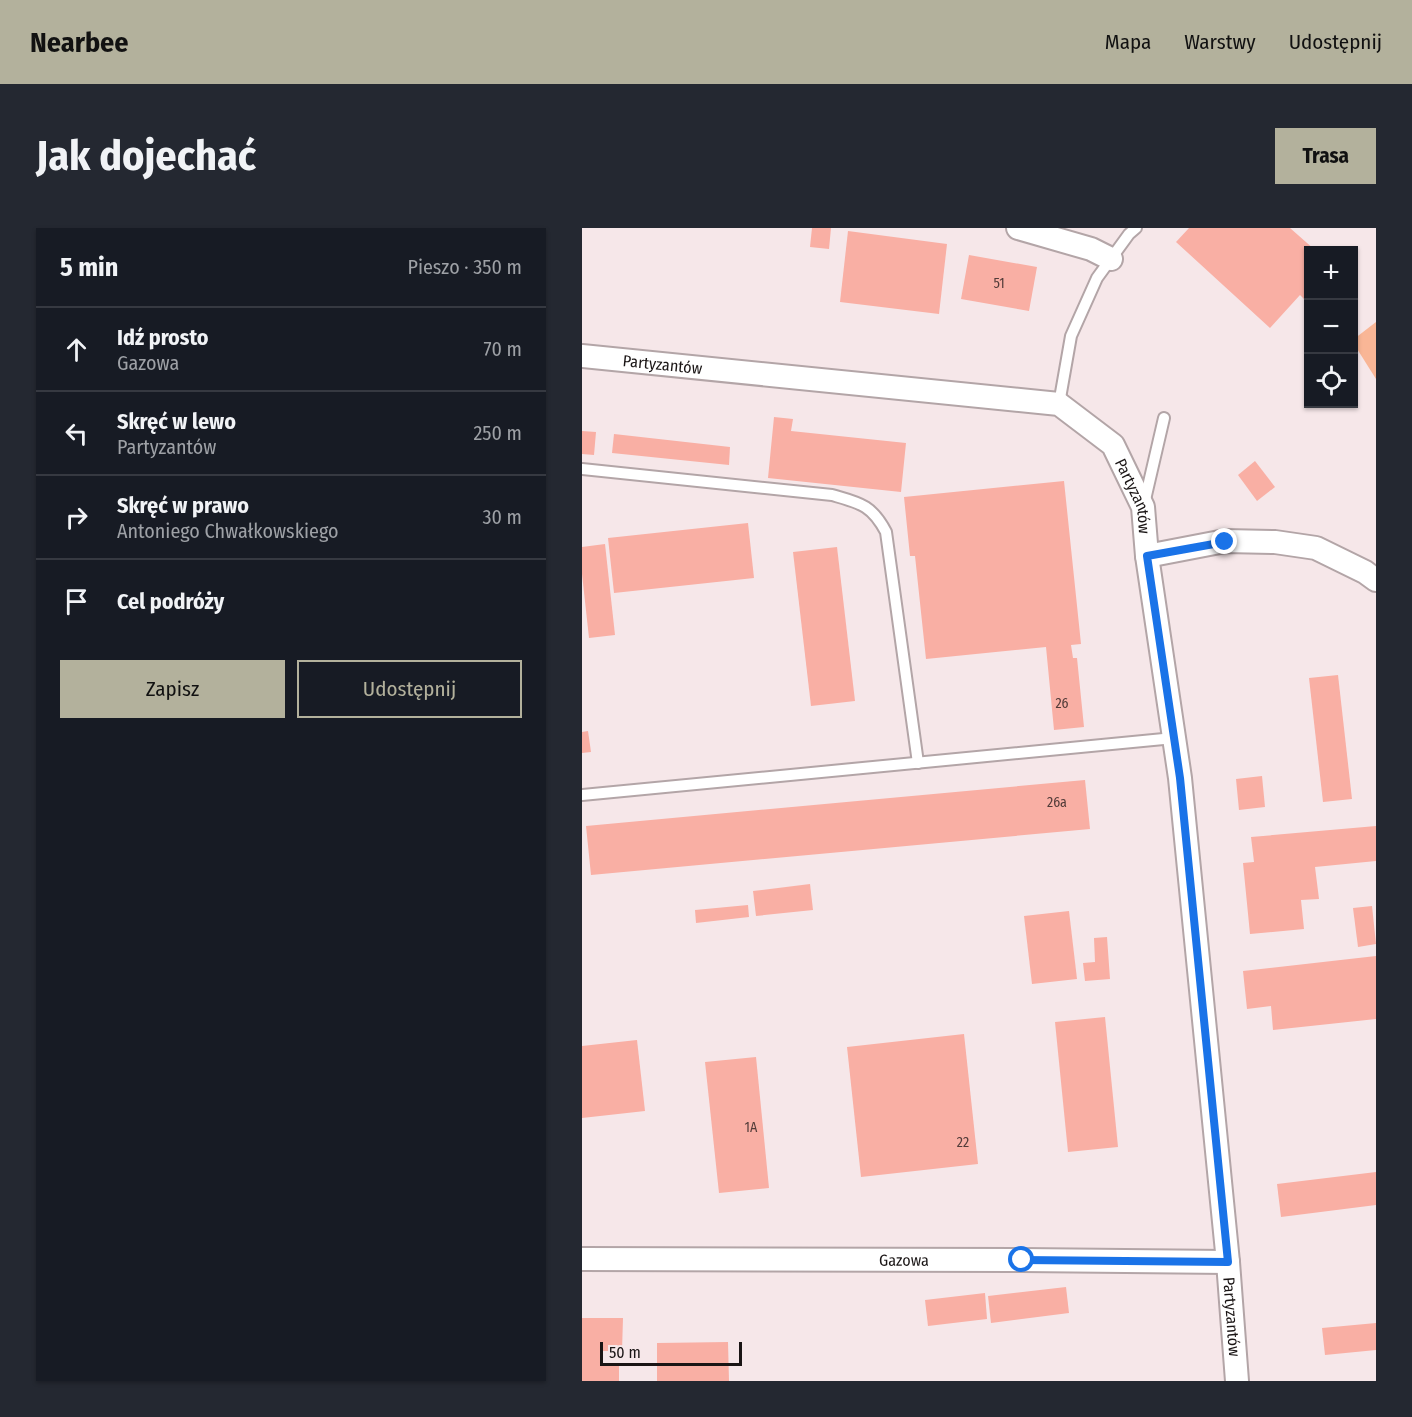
<!DOCTYPE html>
<html lang="pl">
<head>
<meta charset="utf-8">
<style>
  body { margin:0; font-family:"Fira Sans Condensed",sans-serif; background:#242831; color:#f1f3f6 }
  .controls { position:absolute; right:18px; top:18px; display:grid; overflow:hidden; border-radius:0px; box-shadow:0 2px 4px #0004 }
  .controls button { width:54px; height:54px; display:grid; place-items:center; padding:0; border:0; border-bottom:2px solid #363941; background:#171b24; color:#f1f3f6; font:30px sans-serif }
  .scale { position:absolute; left:18px; bottom:15px; width:142px; box-sizing:border-box; padding-left:6px; border:3px solid #1a1515; border-top:0; font-size:16px; line-height:21px; white-space:nowrap; color:#1a1515; -webkit-text-stroke:4px #f6e7e9; paint-order:stroke }
  .stop { position:absolute; width:18px; height:18px; margin:-14px; border:4px solid #1a73e8; border-radius:50%; background:#fff }
  .stop.end { background:#1a73e8; border-color:#fff; box-shadow:0 2px 6px #0008 }
  .list { margin:0; padding:0; list-style:none }
  h2 { display:flex; justify-content:space-between; align-items:center; height:78px; margin:0; padding:0 24px; font-size:26px }
  h2 small { font-size:20px; font-weight:400; color:#9ea1a6 }
  .list li { display:grid; grid-template-columns:39px 1fr auto; gap:18px; align-items:center; box-sizing:border-box; height:84px; padding:0 24px; border-top:2px solid #363941 }
  .list b { display:block; font-size:22px; white-space:nowrap }
  .list p { margin:0; font-size:20px; white-space:nowrap; color:#9ea1a6 }
  .list em { font-size:20px; font-style:normal; color:#9ea1a6 }
  .actions { display:flex; gap:12px; padding:18px 24px }
  .actions a { flex:1; padding:14px 0; border:2px solid #b3b19c; border-radius:0px; text-align:center; font-size:21px; color:#b3b19c }
  .actions .main { background:#b3b19c; color:#111 }
  .icon { flex:none; width:33px; height:33px; fill:none; stroke:currentColor; stroke-width:2; stroke-linecap:round; stroke-linejoin:round }
  .map { position:relative; flex:none; width:794px; height:1153px; overflow:hidden; border-radius:0px }
  header { display:flex; align-items:center; gap:36px; box-sizing:border-box; height:84px; padding:0 30px; background:#b3b19c; color:#111 }
  header strong { font-size:28px }
  nav { display:flex; gap:33px; margin-inline-start:auto; font-size:21px }
  .intro { display:flex; align-items:center; justify-content:space-between; box-sizing:border-box; height:144px; padding:0 36px }
  h1 { margin:0; font-size:42px }
  .button { padding:15px 27px; border-radius:0px; background:#b3b19c; color:#111; font-size:21px; font-weight:700 }
  main { display:flex; gap:36px; padding:0 36px }
  aside { flex:1; background:#171b24; border-radius:0px; box-shadow:0 2px 4px #0004 }
  .map>svg:first-child { display:block }
</style>
</head>
<body>
<header>
<strong>Nearbee</strong>
<nav><a>Mapa</a><a>Warstwy</a><a>Udostępnij</a></nav>
</header>
<div class="intro"><h1>Jak dojechać</h1><a class="button">Trasa</a></div>
<main>
<aside>
<h2>5 min<small>Pieszo · 350 m</small></h2>
<ul class="list">
<li><svg class="icon" aria-label="ahead" viewBox="0 0 24 24"><path d="M12 20V5M6 11l6-6 6 6"/></svg><div><b>Idź prosto</b><p>Gazowa</p></div><em>70 m</em></li>
<li><svg class="icon" aria-label="left" viewBox="0 0 24 24"><path d="M17 20v-9H6M10 6l-5 5 5 5"/></svg><div><b>Skręć w lewo</b><p>Partyzantów</p></div><em>250 m</em></li>
<li><svg class="icon" aria-label="right" viewBox="0 0 24 24"><path d="M7 20v-9h11M14 6l5 5-5 5"/></svg><div><b>Skręć w prawo</b><p>Antoniego Chwałkowskiego</p></div><em>30 m</em></li>
<li><svg class="icon" aria-label="arrive" viewBox="0 0 24 24"><path d="M6 21V4h12l-3 4 3 4H6"/></svg><div><b>Cel podróży</b></div></li>
</ul>
<div class="actions"><a class="main">Zapisz</a><a>Udostępnij</a></div>
</aside>
<div class="map">
<svg width="794" height="1153" viewBox="0 0 794 1153">
  <rect width="100%" height="100%" fill="#f6e7e9"/>
  <polygon fill="#f9b696" points="794,94 794,151 772,116 772,111"/>
  <g fill="#f9afa4">
    <polygon points="230,0 249,0 247,21 228,19"/>
    <polygon points="607,0 708,0 733,22 726,22 726,75 718,67 688,100 594,14"/>
    <polygon points="266,3 365,16 357,86 258,74"/>
    <polygon points="387,27 455,39 447,83 379,71"/>
    <polygon points="192,189 211,191 209,203 324,215 319,264 186,250"/>
    <polygon points="0,203 14,204 12,227 0,226"/>
    <polygon points="32,206 148,219 147,237 30,225"/>
    <polygon points="673,233 693,259 675,273 656,247"/>
    <polygon points="482,253 499,416 489,417 491,430 495,430 502,499 472,502 464,419 344,431 333,328 328,328 322,269"/>
    <polygon points="166,295 172,350 32,365 26,310"/>
    <polygon points="23,316 33,407 7,410 0,346 0,319"/>
    <polygon points="255,319 273,473 229,478 211,324"/>
    <polygon points="756,447 770,571 741,574 727,450"/>
    <polygon points="6,503 9,524 0,525 0,504"/>
    <polygon points="680,548 683,579 657,582 654,551"/>
    <polygon points="503,552 508,601 9,647 4,598"/>
    <polygon points="794,598 794,633 733,639 737,671 719,672 722,701 668,706 661,635 672,634 669,609"/>
    <polygon points="228,656 231,682 174,688 171,663"/>
    <polygon points="166,677 167,689 114,695 113,682"/>
    <polygon points="790,678 794,716 776,719 771,680"/>
    <polygon points="487,683 495,751 450,756 442,688"/>
    <polygon points="525,709 528,751 503,753 501,735 513,734 512,710"/>
    <polygon points="794,728 794,791 691,802 689,778 665,781 661,743"/>
    <polygon points="523,789 536,919 486,924 473,794"/>
    <polygon points="382,806 396,936 279,949 265,819"/>
    <polygon points="55,812 63,883 0,890 0,818"/>
    <polygon points="174,829 187,960 137,965 123,834"/>
    <polygon points="794,944 794,977 699,989 695,956"/>
    <polygon points="484,1059 487,1085 409,1095 406,1068"/>
    <polygon points="403,1065 405,1091 346,1098 343,1072"/>
    <polygon points="0,1090 41,1090 40,1123 18,1123 19,1137 37,1136 37,1153 0,1153"/>
    <polygon points="794,1095 794,1122 743,1127 740,1100"/>
    <polygon points="146,1114 147,1153 75,1153 75,1115"/>
  </g>
  <g fill="none" stroke-linecap="round" stroke-linejoin="round">
    <defs>
      <g id="service">
        <polyline points="477,176 489,108 515,50 547,6 554,0"/>
        <path d="M0 241 250 267C278 275 290 277 304 304L336 535"/>
        <polyline points="562,276 582,190"/>
        <polyline points="0,567 592,510"/>
      </g>
      <g id="minor">
        <polyline points="436,0 509,21 529,31"/>
        <path id="s1" d="M0 128 477 176 531 217 561 279 565 328 598 550 646 1034 655 1153"/>
        <polyline points="565,328 643,313 693,314 734,320 783,344 794,352"/>
        <path id="s2" d="M0 1031 440 1032 646 1034"/>
      </g>
    </defs>
    <use href="#service" stroke="#b3a5a7" stroke-width="14"/>
    <use href="#minor" stroke="#b3a5a7" stroke-width="26"/>
    <use href="#service" stroke="#fff" stroke-width="10"/>
    <use href="#minor" stroke="#fff" stroke-width="22"/>
  </g>
  <g fill="none" stroke-linecap="round" stroke-linejoin="round">
    <polyline stroke="#1a73e8" stroke-width="8" points="440,1032 646,1034 598,550 565,328 643,314"/>
  </g>
  <g text-anchor="middle" dominant-baseline="central" stroke-width="4.5" stroke-linejoin="round" paint-order="stroke">
    <g font-size="14" fill="#523c39">
      <text x="417" y="55">51</text>
      <text x="480" y="475">26</text>
      <text x="475" y="574">26a</text>
      <text x="169" y="899">1A</text>
      <text x="381" y="914">22</text>
    </g>
    <g font-size="16" fill="#1a1515" stroke="#f6e7e9">
      <text stroke="none"><textPath href="#s1" startOffset="81">Partyzantów</textPath></text>
      <text stroke="none"><textPath href="#s1" startOffset="603">Partyzantów</textPath></text>
      <text stroke="none"><textPath href="#s2" startOffset="322">Gazowa</textPath></text>
      <text stroke="none"><textPath href="#s1" startOffset="1431">Partyzantów</textPath></text>
    </g>
  </g>
</svg>
<div class="controls">
<button>+</button>
<button>−</button>
<button><svg class="icon" aria-label="locate" viewBox="0 0 24 24"><circle cx="12" cy="12" r="6"/><path d="M12 2v4M12 18v4M2 12h4M18 12h4"/></svg></button>
</div>
<div class="scale">50 m</div>
<div class="stop" style="left:440px;top:1032px"></div>
<div class="stop end" style="left:643px;top:314px"></div>
</div>
</main>
</body>
</html>
